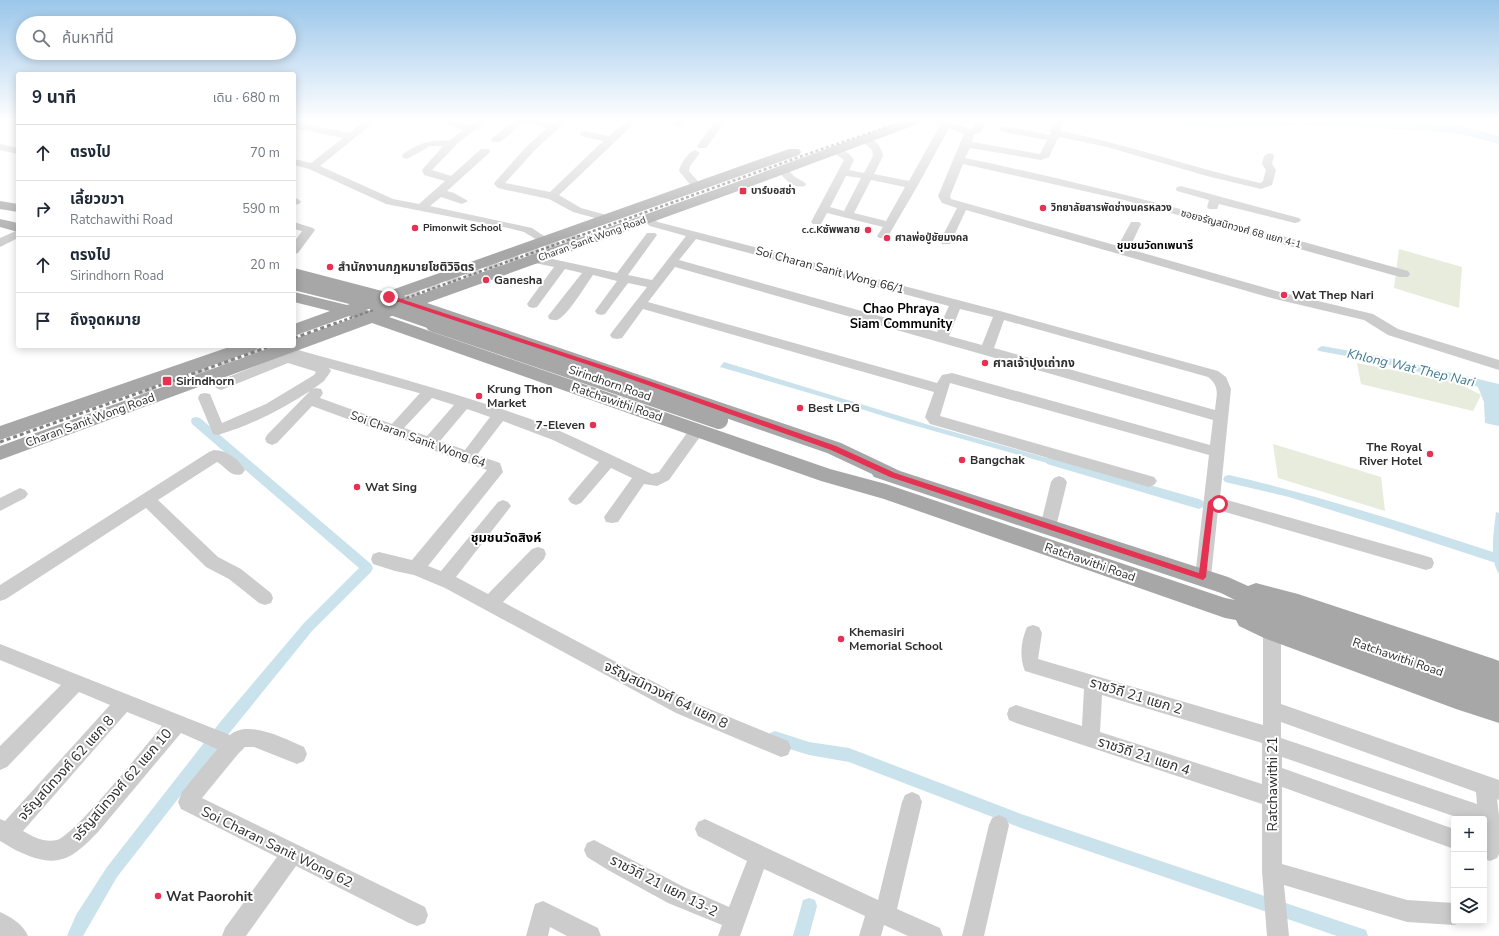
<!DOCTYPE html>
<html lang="th">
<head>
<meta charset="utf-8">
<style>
  body { margin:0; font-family:"Nunito Sans","Noto Sans Thai",sans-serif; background:#f2f2f3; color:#1f2937 }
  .controls { position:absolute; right:12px; bottom:12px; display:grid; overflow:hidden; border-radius:4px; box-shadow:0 2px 10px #0003 }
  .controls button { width:36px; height:36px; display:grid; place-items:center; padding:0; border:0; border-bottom:1px solid #e0e1e3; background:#fff; color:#1f2937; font:20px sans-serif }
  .stop { position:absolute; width:12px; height:12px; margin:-9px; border:3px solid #e53253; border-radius:50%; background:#fff }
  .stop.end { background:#e53253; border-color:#fff; box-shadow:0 1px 4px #0008 }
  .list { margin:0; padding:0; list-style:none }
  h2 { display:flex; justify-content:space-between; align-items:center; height:52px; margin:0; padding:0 16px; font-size:17px }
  h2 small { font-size:13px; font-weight:400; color:#747a83 }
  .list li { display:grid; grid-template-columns:26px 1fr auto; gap:12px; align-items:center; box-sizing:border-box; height:56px; padding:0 16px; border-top:1px solid #e0e1e3 }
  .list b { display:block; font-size:15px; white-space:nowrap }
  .list p { margin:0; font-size:13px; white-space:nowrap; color:#747a83 }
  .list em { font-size:13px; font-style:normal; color:#747a83 }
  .icon { flex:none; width:22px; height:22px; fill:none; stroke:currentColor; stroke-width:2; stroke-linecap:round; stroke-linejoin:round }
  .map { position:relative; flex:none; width:1499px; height:936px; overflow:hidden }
  .search { position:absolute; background:#fff; box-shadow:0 2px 10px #0003; left:16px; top:16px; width:280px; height:44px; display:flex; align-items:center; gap:10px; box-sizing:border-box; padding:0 14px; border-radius:22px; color:#747a83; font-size:15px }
  .panel { position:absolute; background:#fff; box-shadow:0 2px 10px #0003; left:16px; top:72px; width:280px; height:276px; border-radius:4px }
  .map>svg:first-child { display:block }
</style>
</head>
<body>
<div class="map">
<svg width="1499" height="936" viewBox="0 0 1499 936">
  <rect width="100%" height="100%" fill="#fff"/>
  <g fill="#e7ecdd">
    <polygon points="1399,249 1462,267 1459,308 1394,288"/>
    <polygon points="1357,363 1413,374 1452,380 1481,395 1473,411 1361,384"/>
    <polygon points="1273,444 1381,477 1385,511 1278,478"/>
  </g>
  <g fill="#c9e2ec">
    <polygon points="724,362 929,425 1065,463 1065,468 902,422 833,400 720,367"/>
    <polygon points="1476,382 1499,387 1499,426 1485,423 1484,402"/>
    <path d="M1496 512 1499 513V574C1489 558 1494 530 1496 512Z"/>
  </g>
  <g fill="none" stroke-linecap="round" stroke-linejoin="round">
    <g fill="#c9e2ec" fill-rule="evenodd">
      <polygon points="1322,346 1379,356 1499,384 1499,392 1379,362 1319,351 1317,349"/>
      <polygon points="196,417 200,418 371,564 373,568 371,572 312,631 231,731 117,877 83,936 67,936 76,915 107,867 221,721 304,623 359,568 192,424 191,421 192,418"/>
      <polygon points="1051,457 1199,499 1203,501 1205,504 1203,507 1199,509 1047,464 1046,461 1047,458"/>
      <path d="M1229 475C1321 496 1410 525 1499 554V564L1392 529 1289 497 1225 482 1223 479 1225 476Z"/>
      <polygon points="775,731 809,742 849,748 1021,814 1360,928 1366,930 1368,936 1337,936 1021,828 849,762 809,755 770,743 768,738 770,733"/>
      <polygon points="809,898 815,900 817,906 809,936 793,936 803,900"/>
    </g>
    <polygon fill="#c9e2ec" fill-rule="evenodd" points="1162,119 1215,120 1346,119 1462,126 1499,136 1499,144 1461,134 1432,131 1300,124 1215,128 1168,123 1164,122"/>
    <polyline stroke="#d5d5d5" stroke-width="14" stroke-dasharray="14 7" stroke-linecap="butt" points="388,306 579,238"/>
    <polyline stroke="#d5d5d5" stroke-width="18" stroke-dasharray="18 10" stroke-linecap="butt" points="140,395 276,346"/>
    <g fill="#ccc" fill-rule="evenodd">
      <path d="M367 119H378L320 166 393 199 419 204 445 181 424 175 422 170 443 146H430L407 159 403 158 402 156 403 154C418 144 430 139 449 141L463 130 446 124 445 122 446 120 450 119 469 125 478 119H489L458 143 432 170 451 176 481 149H489L490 151 489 153 447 191 454 193 468 201 462 204 441 197 430 206 532 228 550 240 548 242 544 244 524 232 508 228 386 204 309 169 294 165V159L311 163 343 138 294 128V122L350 133Z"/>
      <polygon points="516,119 533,119 552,124 557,119 568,119 534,151 505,183 550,192 603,141 581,136 580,134 581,132 585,131 609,136 628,119 639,119 559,195 581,208 610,216 612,218 610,220 606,221 573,212 549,199 502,189 498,188 494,184 495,182 526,147 547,128 524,122 500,142 492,142 491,140 492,138"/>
      <polygon points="677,119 687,119 681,126 677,127 672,124"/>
      <polygon points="717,119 727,119 706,148 698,148 697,146"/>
      <path d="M927 119H941L971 129 973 128 977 119H987L981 133 974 134 972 142 1040 154 1047 140 1004 132 999 129 1004 126 1051 135 1050 131 1054 119H1064L1060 131C1128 144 1193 168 1260 183L1263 181 1266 170 1262 164 1264 156 1269 153 1273 154 1274 156 1272 164 1276 170 1272 185 1261 189 1207 176 1107 147 1060 137 1057 140 1049 157 1041 160 970 148 965 158C1115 189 1261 230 1408 271L1410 274 1408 277H1400L1124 200 963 164 950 196 951 199 1118 246 1131 222H1139L1141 224 1129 249 1280 292 1373 314 1398 329 1499 360V370L1388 335 1364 320 1275 299 966 210 950 244H942L940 241 957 208 942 203 938 196 964 134 949 128 918 185 887 238H879L877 236 883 227 827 213 821 224H813L811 222 844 160 831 151 832 149C840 147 850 153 854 160L849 170 864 173 873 156 872 150 861 140 862 138C873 135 882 147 883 156L874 174 909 181 940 125 928 121ZM846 176 861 178 844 211 830 207ZM871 180 905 187 886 221 854 213Z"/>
      <polygon points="0,144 18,148 18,154 0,150"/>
      <path d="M695 150 700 153 690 166 689 171 702 186 697 189 693 188 679 171C680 164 688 152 695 150Z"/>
      <path d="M783 167C789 168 791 174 795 177 799 180 803 180 806 184L805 186C793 189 784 179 778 170Z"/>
      <polygon points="1181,186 1299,218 1301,220 1299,222 1295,223 1219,204 1217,209 1209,209 1207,207 1209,200 1177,191 1176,189 1177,187"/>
      <polygon points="294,198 298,199 301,202 299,204 294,205"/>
      <path d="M647 216 658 222 1000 311 1218 371 1226 377 1231 389 1220 498 1426 556 1432 558 1434 563 1432 568 1426 570 1218 510 1211 577 1209 582 1203 584 1197 582 1195 577 1209 455 950 383 940 416 1154 477 1157 481 1154 485 1149 487 930 424 925 417 934 392 643 309 622 338 617 339 612 338 610 335 612 332 647 287 628 283 605 314 601 315 597 314 595 311 617 281 593 275C585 286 570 312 559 319 556 321 553 320 549 319L548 316 582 273 565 269 537 307 533 308 529 307 527 304 529 301 554 267 530 262 528 259 530 256 534 255 617 273 647 233H655L657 235 628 275 652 280 686 236 650 226 641 219 643 217ZM696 239 949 306 937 332 679 260ZM675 267 1213 420 1210 445 952 373 942 375 937 383 648 302ZM960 309 993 317 982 345 949 336ZM1004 320 1208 377C1221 387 1216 396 1215 410L994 348Z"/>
      <polygon points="294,222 313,228 315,230 298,253 294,254 294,242 302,231 294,229"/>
      <polygon points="18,230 18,238 0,247 0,238"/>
      <path d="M284 346C366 369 448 390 528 418 570 434 611 455 652 474L659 472 692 426 697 425 702 426 704 430 702 434 669 480 657 486 644 484 618 522 612 523 606 522 604 517 632 478 611 468 581 503 576 505 571 503 568 499 571 495 599 462 553 440 503 421 477 455 500 463 503 472 428 566 441 571 498 502 503 500 508 502 511 506 508 510 456 577 488 594 532 549 538 547 544 549 546 554 544 559 503 602 690 701 788 741 791 748 788 755 781 757 676 713 445 588 414 575 395 571 373 564 371 559 373 554 379 552 412 560 487 470 312 406 277 443 272 445 267 443 265 439 267 435 310 391C281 410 251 425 218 435L213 434 198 398 200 394 205 393 210 394 222 423 266 404 314 375 316 372 314 371 288 363 226 388 221 390 216 388 214 385 216 382 282 355 277 353 275 350 277 347ZM329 368 419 393H420L392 424 320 398 323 393 321 389 316 388 313 389 324 381 331 371ZM432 398 454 405 427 436 404 428ZM467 409 490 417 465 450 440 441Z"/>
      <path d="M214 450C226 450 239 459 245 470L242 474C231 478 226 467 217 462L158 500 218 557 241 569 271 593 273 598 271 603 265 605 259 603 229 579 206 567 146 508 6 599 0 601V585L209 452Z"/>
      <polygon points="1059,476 1064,478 1067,482 1056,527 1054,532 1048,534 1042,532 1040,527 1051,482 1054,478"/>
      <polygon points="20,488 25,490 28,494 25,498 0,511 0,498"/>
      <path d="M1272 623 1278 625 1281 631V704L1499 780V800L1497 799 1499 816V854L1497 858 1490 861 1484 859V819H1462L1282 757V768L1454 829V849L1282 787V864L1407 900 1454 903V921L1462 922 1454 925 1407 922 1284 885 1289 936H1267L1262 871V804L1016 723 1009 720 1007 714 1009 708 1016 705 1082 726 1084 689 1025 671C1019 657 1021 641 1027 627L1033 625 1039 627 1042 633 1038 659 1263 725V631L1266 625ZM1102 695 1262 743V784L1100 732ZM1281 722 1476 792 1477 804 1281 738Z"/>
      <path d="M0 644 230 735C248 719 285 739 304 747L307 754 304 761 297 764 254 747H245L238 754 202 798 425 907 428 915 425 923 417 926 409 923 296 866 246 936H222L225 928 277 857 181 809 178 802 182 792 217 749 181 733 98 832C72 859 58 869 22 853 14 850 8 845 0 841V819L5 821 110 705 79 692 7 767 0 770V746L61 685 0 660ZM127 712 162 726C146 745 75 835 57 840 45 843 33 837 23 831Z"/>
      <polygon points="912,792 919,795 922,802 897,909 940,928 943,936 908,936 884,925 881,936 859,936 865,916 764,869 740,936 718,936 722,925 668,903 608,870 587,857 584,850 587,843 594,840 684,887 729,907 747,861 698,836 695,829 698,822 705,819 878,900 902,802 905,795"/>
      <polygon points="999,815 1006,818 1009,825 984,936 962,936 989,825 992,818"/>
      <polygon points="543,901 598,928 601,936 567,936 550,927 548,936 526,936 535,904"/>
      <path d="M0 912C11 917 23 924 28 936H0Z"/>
    </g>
    <g fill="#a7a7a7" fill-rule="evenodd">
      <path d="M908 119H925L923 122 741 190 427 303 841 443 900 471 1228 577 1248 586 1256 583 1298 594 1494 659 1499 661V683L1442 661 1445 669 1442 676 1435 679 1499 701V723L1456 709 1264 638 1239 626 1236 620 1225 618 884 499 821 481 372 323 0 460V446L275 346H294V339L354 318 349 316 294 336V324L330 311 294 302V292L347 305 369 298 294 278V268L386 292 789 149H799L801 152 799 155 404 296 410 298 731 184ZM388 302 393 304 371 311 366 310ZM411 309 827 453 872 474 874 477 1221 593 1235 600 1225 598 886 484 830 469 389 317Z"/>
      <polygon points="0,201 18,204 18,212 0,209"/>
      <polygon points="0,219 18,223 18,232 0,227"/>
      <polygon points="232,346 258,346 256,350 0,440 0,426"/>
    </g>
    <polyline stroke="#848484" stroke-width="2.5" stroke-dasharray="3 2.5" stroke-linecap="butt" points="334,324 816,151 911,119"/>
    <g stroke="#848484" stroke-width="3" stroke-dasharray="4 3" stroke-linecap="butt">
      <polyline points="294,338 336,323"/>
      <polyline points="0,442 271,346"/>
    </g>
    <polyline stroke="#a7a7a7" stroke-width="14" points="294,283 382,305 437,324"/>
    <polyline stroke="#a7a7a7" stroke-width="18" points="434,323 719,420"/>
    <polyline stroke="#a7a7a7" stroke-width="24" points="1434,669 1499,691"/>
  </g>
  <linearGradient id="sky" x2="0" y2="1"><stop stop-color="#9bc6ea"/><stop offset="0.48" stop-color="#fff"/><stop offset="1" stop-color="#fff" stop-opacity="0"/></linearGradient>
  <rect width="1499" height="250" fill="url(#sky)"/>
  <polygon fill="#e53253" points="389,295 620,371 836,446 895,473 1199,573 1208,502 1211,499 1221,502 1221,506 1214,505 1206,577 1203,580 890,477 831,450 616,374 387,298 387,296"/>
  <g fill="#e53253" stroke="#fff" stroke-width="1.5">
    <rect x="739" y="187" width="8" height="8" rx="2"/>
    <circle cx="1043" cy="208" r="4"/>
    <circle cx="415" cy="228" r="4"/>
    <circle cx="868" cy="230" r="4"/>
    <circle cx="887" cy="238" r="4"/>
    <circle cx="330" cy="267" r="4"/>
    <circle cx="486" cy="280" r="4"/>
    <circle cx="1284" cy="295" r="4"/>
    <circle cx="985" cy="363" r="4"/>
    <rect x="162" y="376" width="10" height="10" rx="2"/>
    <circle cx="479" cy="396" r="4"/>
    <circle cx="800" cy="408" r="4"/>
    <circle cx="593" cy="425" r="4"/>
    <circle cx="1430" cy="454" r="4"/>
    <circle cx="962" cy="460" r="4"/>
    <circle cx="357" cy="487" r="4"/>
    <circle cx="841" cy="639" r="4"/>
    <circle cx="158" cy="896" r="4"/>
  </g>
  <g text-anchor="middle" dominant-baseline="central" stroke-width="4" stroke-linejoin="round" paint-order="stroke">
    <g font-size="10" font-weight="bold" fill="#2f2f2f" stroke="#fff" text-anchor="start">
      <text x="751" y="191">บาร์บอสซ่า</text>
      <text x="1051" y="208">วิทยาลัยสารพัดช่างนครหลวง</text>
      <text x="423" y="228">Pimonwit School</text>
      <text x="860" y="230" text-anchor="end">c.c.Kซัพพลาย</text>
      <text x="895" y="238">ศาลพ่อปู่ชัยมงคล</text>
    </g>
    <g font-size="10" fill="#2f2f2f" stroke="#fff">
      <text transform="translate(1241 229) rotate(15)">ซอยจรัญสนิทวงศ์ 68 แยก 4-1</text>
      <text transform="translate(592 239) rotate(-20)">Charan Sanit Wong Road</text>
    </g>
    <g font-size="11" font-weight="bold" fill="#000" stroke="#fff">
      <text x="1155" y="245">ชุมชนวัดทเพนารี</text>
    </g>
    <g font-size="12" font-weight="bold" fill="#2f2f2f" stroke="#fff" text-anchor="start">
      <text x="338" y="267">สำนักงานกฎหมายโชติวิจิตร</text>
      <text x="494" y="280">Ganesha</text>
      <text x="1292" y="295">Wat Thep Nari</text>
      <text x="993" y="363">ศาลเจ้าปุงเถ่ากง</text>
      <text x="176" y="381">Sirindhorn</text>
      <text x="487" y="389">Krung Thon<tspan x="487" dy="14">Market</tspan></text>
      <text x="808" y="408">Best LPG</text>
      <text x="585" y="425" text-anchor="end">7-Eleven</text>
      <text x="1422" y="447" text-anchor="end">The Royal<tspan x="1422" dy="14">River Hotel</tspan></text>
      <text x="970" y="460">Bangchak</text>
      <text x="365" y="487">Wat Sing</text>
      <text x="849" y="632">Khemasiri<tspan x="849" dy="14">Memorial School</tspan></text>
    </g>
    <g font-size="12" fill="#2f2f2f" stroke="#fff">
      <text transform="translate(830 270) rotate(15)">Soi Charan Sanit Wong 66/1</text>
      <text transform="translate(610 383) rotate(19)">Sirindhorn Road</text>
      <text transform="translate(617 402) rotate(19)">Ratchawithi Road</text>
      <text transform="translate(90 420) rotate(-20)">Charan Sanit Wong Road</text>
      <text transform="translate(418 439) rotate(20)">Soi Charan Sanit Wong 64</text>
      <text transform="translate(1090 562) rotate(19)">Ratchawithi Road</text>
      <text transform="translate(1398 657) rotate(19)">Ratchawithi Road</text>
    </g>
    <g font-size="13" font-weight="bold" fill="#000" stroke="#fff">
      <text x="901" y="309">Chao Phraya<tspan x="901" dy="15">Siam Community</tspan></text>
      <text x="506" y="538">ชุมชนวัดสิงห์</text>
    </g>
    <g font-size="13" font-style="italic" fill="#3d7991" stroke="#fff">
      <text transform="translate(1411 368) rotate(13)">Khlong Wat Thep Nari</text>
    </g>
    <g font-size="14" fill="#2f2f2f" stroke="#fff">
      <text transform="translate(666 695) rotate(26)">จรัญสนิทวงศ์ 64 แยก 8</text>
      <text transform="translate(1136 696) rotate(17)">ราชวิถี 21 แยก 2</text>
      <text transform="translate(1144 756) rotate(18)">ราชวิถี 21 แยก 4</text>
      <text transform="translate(66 768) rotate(-48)">จรัญสนิทวงศ์ 62 แยก 8</text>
      <text transform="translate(1272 784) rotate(-90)">Ratchawithi 21</text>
      <text transform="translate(122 785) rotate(-49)">จรัญสนิทวงศ์ 62 แยก 10</text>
      <text transform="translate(277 847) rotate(26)">Soi Charan Sanit Wong 62</text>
      <text transform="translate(664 886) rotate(27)">ราชวิถี 21 แยก 13-2</text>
    </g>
    <g font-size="14" font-weight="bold" fill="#2f2f2f" stroke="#fff" text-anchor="start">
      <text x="166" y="896">Wat Paorohit</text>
    </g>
  </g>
</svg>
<div class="controls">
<button>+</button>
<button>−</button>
<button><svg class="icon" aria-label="layers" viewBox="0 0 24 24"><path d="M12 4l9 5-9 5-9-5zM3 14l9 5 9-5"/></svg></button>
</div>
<div class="stop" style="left:1219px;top:504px"></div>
<div class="stop end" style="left:389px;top:297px"></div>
<div class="search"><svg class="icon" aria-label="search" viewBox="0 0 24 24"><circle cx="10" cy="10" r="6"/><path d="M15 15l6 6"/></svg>ค้นหาที่นี่</div>
<section class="panel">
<h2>9 นาที<small>เดิน · 680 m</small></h2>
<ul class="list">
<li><svg class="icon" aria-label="ahead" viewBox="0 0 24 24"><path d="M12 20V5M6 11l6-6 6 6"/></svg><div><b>ตรงไป</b></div><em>70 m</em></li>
<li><svg class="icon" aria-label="right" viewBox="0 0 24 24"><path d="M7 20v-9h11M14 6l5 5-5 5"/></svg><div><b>เลี้ยวขวา</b><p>Ratchawithi Road</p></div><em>590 m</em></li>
<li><svg class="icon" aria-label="ahead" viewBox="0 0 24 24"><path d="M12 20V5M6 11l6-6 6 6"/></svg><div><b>ตรงไป</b><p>Sirindhorn Road</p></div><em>20 m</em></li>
<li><svg class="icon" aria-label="arrive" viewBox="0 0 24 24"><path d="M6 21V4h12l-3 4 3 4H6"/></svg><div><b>ถึงจุดหมาย</b></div></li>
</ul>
</section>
</div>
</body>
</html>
